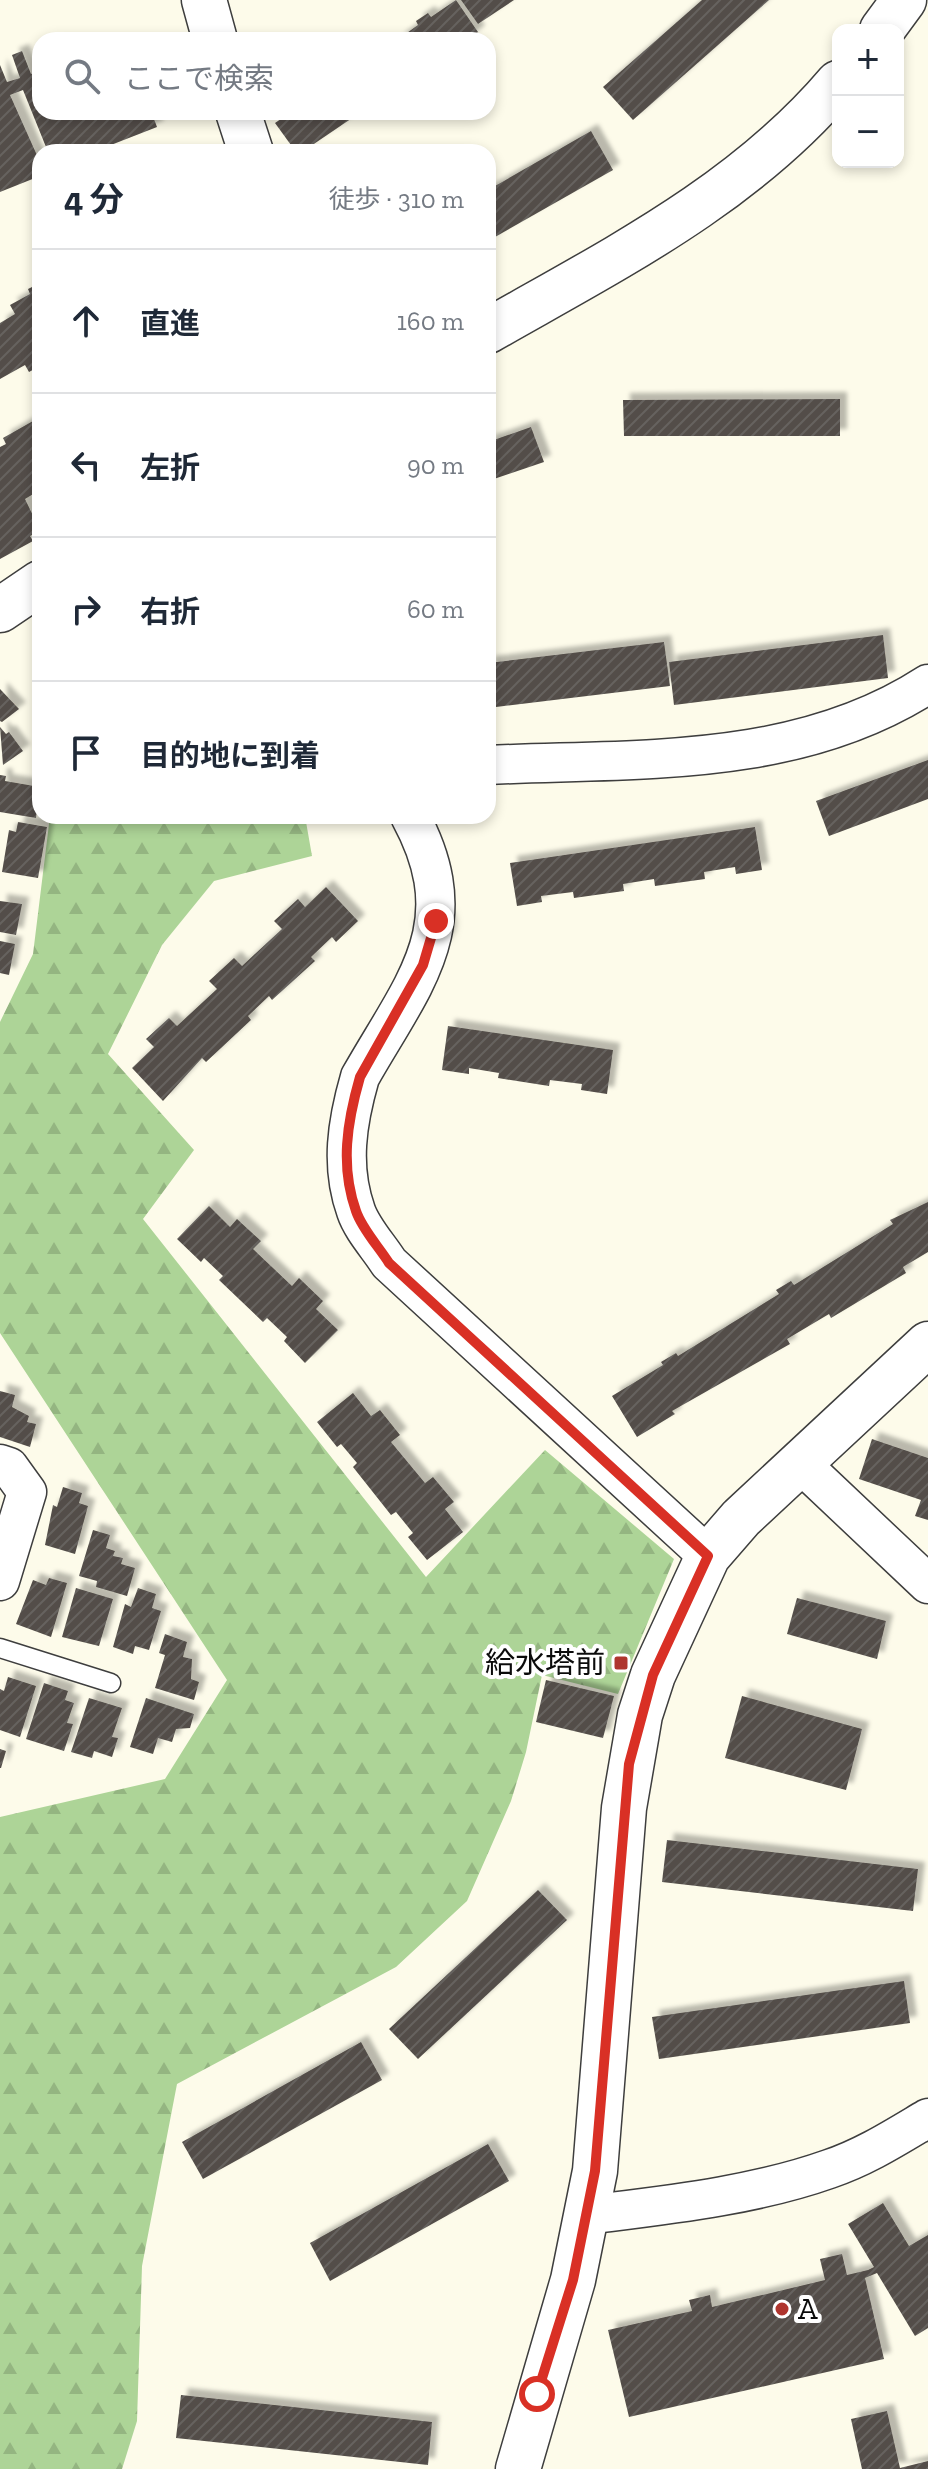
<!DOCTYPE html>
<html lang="ja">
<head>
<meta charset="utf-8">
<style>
  body { margin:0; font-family:"Zilla Slab","Noto Sans JP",serif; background:#f6f6f7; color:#1f2937 }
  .controls { position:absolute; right:24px; top:24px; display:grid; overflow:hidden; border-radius:16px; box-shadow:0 4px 12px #0003 }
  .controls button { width:72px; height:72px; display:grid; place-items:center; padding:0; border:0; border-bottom:2px solid #e0e1e3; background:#fff; color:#1f2937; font:40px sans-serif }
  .stop { position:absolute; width:24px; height:24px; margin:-18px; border:6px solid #d93025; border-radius:50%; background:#fff }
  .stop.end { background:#d93025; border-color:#fff; box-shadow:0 2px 8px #0008 }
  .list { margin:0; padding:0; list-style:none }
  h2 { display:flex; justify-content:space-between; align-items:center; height:104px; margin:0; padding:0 32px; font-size:34px }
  h2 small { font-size:26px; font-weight:400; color:#747a83 }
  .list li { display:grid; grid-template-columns:52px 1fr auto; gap:24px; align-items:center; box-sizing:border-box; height:144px; padding:0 32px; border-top:2px solid #e0e1e3 }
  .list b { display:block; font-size:30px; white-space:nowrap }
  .list em { font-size:26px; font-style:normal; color:#747a83 }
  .icon { flex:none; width:44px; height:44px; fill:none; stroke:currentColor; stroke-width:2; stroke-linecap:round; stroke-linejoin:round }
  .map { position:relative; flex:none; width:928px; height:2469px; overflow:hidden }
  .search { position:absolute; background:#fff; box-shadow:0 4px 12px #0003; left:32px; top:32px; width:464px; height:88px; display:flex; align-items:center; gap:20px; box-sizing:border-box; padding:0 28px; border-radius:24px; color:#747a83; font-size:30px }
  .panel { position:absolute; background:#fff; box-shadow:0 4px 12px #0003; left:32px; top:144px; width:464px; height:680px; border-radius:24px }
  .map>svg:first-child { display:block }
</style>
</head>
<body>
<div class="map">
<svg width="928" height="2469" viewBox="0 0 928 2469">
  <defs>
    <pattern id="forest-firs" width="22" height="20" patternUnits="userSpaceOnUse" patternTransform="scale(2)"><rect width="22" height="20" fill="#add497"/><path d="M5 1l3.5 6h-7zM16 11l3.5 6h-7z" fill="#94b581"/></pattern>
    <pattern id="building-hatch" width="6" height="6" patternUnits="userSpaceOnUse" patternTransform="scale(2)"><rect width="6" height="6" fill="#524d48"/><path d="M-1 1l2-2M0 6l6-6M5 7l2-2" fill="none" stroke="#66625e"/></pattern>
    <filter id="shadow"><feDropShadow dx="7" dy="-7" stdDeviation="2" flood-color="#0004"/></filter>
  </defs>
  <rect width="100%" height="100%" fill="#fdfbea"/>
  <polygon fill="url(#forest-firs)" points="50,816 305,816 312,856 214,881 162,945 108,1054 194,1150 143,1219 426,1577 545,1450 674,1559 618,1694 542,1675 526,1752 511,1801 467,1901 396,1967 177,2084 142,2266 137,2421 122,2469 0,2469 0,1817 165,1779 227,1680 0,1333 0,1022 33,954"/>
  <g fill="url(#building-hatch)" filter="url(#shadow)">
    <polygon points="456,0 478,32 467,40 397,40 418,25 416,21 428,13 431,17"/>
    <polygon points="461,0 514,0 478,24"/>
    <polygon points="702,0 769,0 633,120 603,87"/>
    <polygon points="22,51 31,74 40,70 40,112 171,112 154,119 157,127 93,152 48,152 23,90 10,95 40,162 40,176 0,192 0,65 7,82 20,78 12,55"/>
    <polygon points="291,112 361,112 302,152 296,152 275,123"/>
    <polygon points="591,131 613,170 488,241 488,190"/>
    <polygon points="40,283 40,366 29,372 25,365 0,379 0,323 15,314 10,305 30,294 28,289"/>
    <polygon points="840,399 840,436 624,436 623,400"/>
    <polygon points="40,417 40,490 25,499 40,530 30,536 33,541 0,559 0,447 6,444 3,438"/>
    <polygon points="531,427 544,462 488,481 488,442"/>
    <polygon points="883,635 888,678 674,705 669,662"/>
    <polygon points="664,642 670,686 488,708 488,663"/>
    <polygon points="0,689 19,709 2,722 0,721"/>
    <polygon points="0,727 6,734 9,732 23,751 3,765"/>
    <polygon points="928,760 928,799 829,836 816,801"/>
    <polygon points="0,775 6,776 5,781 40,787 36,818 0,812"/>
    <polygon points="18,822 47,827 38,878 2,872 9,830 16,832"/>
    <polygon points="755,827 762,870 736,874 735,867 704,872 705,879 655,886 654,879 623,884 624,891 574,898 573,892 541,896 542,902 517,906 510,863"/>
    <polygon points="326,887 358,921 336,942 332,937 311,957 315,961 272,1000 269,996 248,1016 251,1020 206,1062 202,1058 163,1101 132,1068 154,1047 146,1039 169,1018 177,1026 217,989 209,981 234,958 242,966 282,929 274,921 298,899 305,907"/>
    <polygon points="0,901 22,904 16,935 0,932"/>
    <polygon points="0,941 15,944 9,975 0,973"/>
    <polygon points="448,1026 613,1050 607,1094 581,1090 582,1084 550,1080 549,1086 498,1078 499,1073 469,1068 469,1074 442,1070"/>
    <polygon points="928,1202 928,1252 903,1267 906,1273 831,1318 829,1314 787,1339 790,1344 672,1411 675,1414 637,1437 612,1396 663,1365 661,1362 676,1353 678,1356 779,1294 776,1290 791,1281 794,1285 893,1224 890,1220"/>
    <polygon points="209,1206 230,1227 237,1219 261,1241 253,1249 292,1286 299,1278 323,1301 316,1309 338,1330 305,1363 284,1341 287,1337 267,1318 263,1322 219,1280 223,1276 204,1258 201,1262 177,1239"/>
    <polygon points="0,1391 15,1395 12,1407 29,1416 27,1422 36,1424 30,1447 0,1437"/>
    <polygon points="353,1393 371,1416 380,1410 400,1435 391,1442 425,1483 433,1477 454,1502 445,1509 463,1532 427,1560 408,1537 413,1533 396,1512 391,1515 353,1467 357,1463 341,1444 337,1447 317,1422"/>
    <polygon points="872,1439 928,1458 928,1520 915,1516 921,1500 859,1479"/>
    <polygon points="63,1487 82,1493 79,1503 88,1506 75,1554 45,1545 53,1505 57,1507"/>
    <polygon points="93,1530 110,1535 106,1548 115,1551 113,1556 123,1558 121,1564 135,1568 127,1596 96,1587 97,1581 79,1576"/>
    <polygon points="49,1578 67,1583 51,1637 16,1624 33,1580 46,1585"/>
    <polygon points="76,1588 113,1599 99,1646 62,1637"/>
    <polygon points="138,1588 156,1594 152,1608 161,1611 149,1650 135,1646 133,1654 113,1647 125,1604 131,1607"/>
    <polygon points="797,1598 886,1621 877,1659 787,1634"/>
    <polygon points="165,1634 187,1642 183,1657 192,1659 191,1679 199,1682 194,1700 155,1688 165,1655 159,1653"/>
    <polygon points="8,1677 36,1686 20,1737 0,1730 0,1689 4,1691"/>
    <polygon points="546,1680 614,1696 603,1738 536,1722"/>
    <polygon points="44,1683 68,1691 65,1700 74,1703 67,1723 73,1724 64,1751 26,1739"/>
    <polygon points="742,1696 862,1729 846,1790 725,1758"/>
    <polygon points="89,1698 122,1708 112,1737 118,1738 112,1757 94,1751 92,1758 71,1752"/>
    <polygon points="146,1698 194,1714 190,1728 176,1729 172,1742 158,1738 153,1754 130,1747"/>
    <polygon points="0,1749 6,1751 1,1768 0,1768"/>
    <polygon points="667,1840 918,1869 913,1911 662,1882"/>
    <polygon points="538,1890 567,1920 418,2059 389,2029"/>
    <polygon points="904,1981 910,2023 659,2059 652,2017"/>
    <polygon points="361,2042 382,2080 203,2179 182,2142"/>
    <polygon points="488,2144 509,2181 330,2281 310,2243"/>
    <polygon points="883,2203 909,2246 928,2235 928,2328 915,2336 877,2273 865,2278 884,2359 629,2417 608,2330 692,2311 689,2300 710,2295 712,2307 825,2280 820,2259 842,2254 847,2275 868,2270 874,2267 848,2224"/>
    <polygon points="181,2395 432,2422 428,2465 176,2438"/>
    <polygon points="887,2411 900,2468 928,2461 928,2469 862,2469 851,2419"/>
  </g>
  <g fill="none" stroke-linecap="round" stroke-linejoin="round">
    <defs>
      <polyline id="service" points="0,1648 111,1683"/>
      <g id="minor">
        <path d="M488 765C638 758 797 769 928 684"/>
        <path d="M410 816C469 925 414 982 360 1077 347 1122 340 1166 356 1211 362 1229 379 1247 389 1263L708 1556"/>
        <polyline points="800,1463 928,1584"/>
        <polyline points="0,1464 9,1467 27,1492 0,1581"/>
        <path d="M587 2215C666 2205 753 2196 829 2169 865 2157 896 2137 928 2118"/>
      </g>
      <g id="tertiary">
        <polyline points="204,0 215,40"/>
        <polyline points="882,30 904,0"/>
        <polyline points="238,112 251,152"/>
        <path d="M488 331C614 259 743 195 838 83"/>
        <polyline points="0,610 40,583"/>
        <polyline points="518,2469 573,2280 595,2171 624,1808 640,1715 653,1675 708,1556 741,1518 928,1344"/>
      </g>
    </defs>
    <use href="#service" stroke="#3e3e3e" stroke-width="21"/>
    <use href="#minor" stroke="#3e3e3e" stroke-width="41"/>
    <use href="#tertiary" stroke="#3e3e3e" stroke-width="47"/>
    <use href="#service" stroke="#fff" stroke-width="18"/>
    <use href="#minor" stroke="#fff" stroke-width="38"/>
    <use href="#tertiary" stroke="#fff" stroke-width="44"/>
  </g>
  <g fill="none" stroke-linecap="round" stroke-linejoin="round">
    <path stroke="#d93025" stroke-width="10" d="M436 921 423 965 360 1077C347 1122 340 1166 356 1211 362 1229 379 1247 389 1263L708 1556 653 1675 629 1764 595 2171 573 2280 537 2394"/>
  </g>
  <g fill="#af352e" stroke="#fff" stroke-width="3">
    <rect x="613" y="1655" width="16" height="16" rx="4"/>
    <circle cx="782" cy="2309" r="8"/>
  </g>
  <g text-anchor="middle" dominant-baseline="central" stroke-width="8" stroke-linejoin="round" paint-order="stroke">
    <g font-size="30" fill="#0b0b0b" stroke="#fff" text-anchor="end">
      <text x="605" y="1663">給水塔前</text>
      <text x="798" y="2309" text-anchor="start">A</text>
    </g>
  </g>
</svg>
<div class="controls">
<button>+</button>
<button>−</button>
</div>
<div class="stop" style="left:537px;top:2394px"></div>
<div class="stop end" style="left:436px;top:921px"></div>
<div class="search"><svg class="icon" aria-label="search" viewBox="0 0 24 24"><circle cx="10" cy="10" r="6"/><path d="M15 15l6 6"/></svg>ここで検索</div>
<section class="panel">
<h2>4 分<small>徒歩 · 310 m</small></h2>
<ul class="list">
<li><svg class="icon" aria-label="ahead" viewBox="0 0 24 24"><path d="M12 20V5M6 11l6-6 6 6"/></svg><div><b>直進</b></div><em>160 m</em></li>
<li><svg class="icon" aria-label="left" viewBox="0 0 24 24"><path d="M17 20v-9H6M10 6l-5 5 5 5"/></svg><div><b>左折</b></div><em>90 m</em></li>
<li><svg class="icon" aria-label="right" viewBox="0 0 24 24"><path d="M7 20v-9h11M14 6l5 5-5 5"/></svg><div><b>右折</b></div><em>60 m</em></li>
<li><svg class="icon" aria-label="arrive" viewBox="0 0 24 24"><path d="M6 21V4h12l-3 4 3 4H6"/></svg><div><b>目的地に到着</b></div></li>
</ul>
</section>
</div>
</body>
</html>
